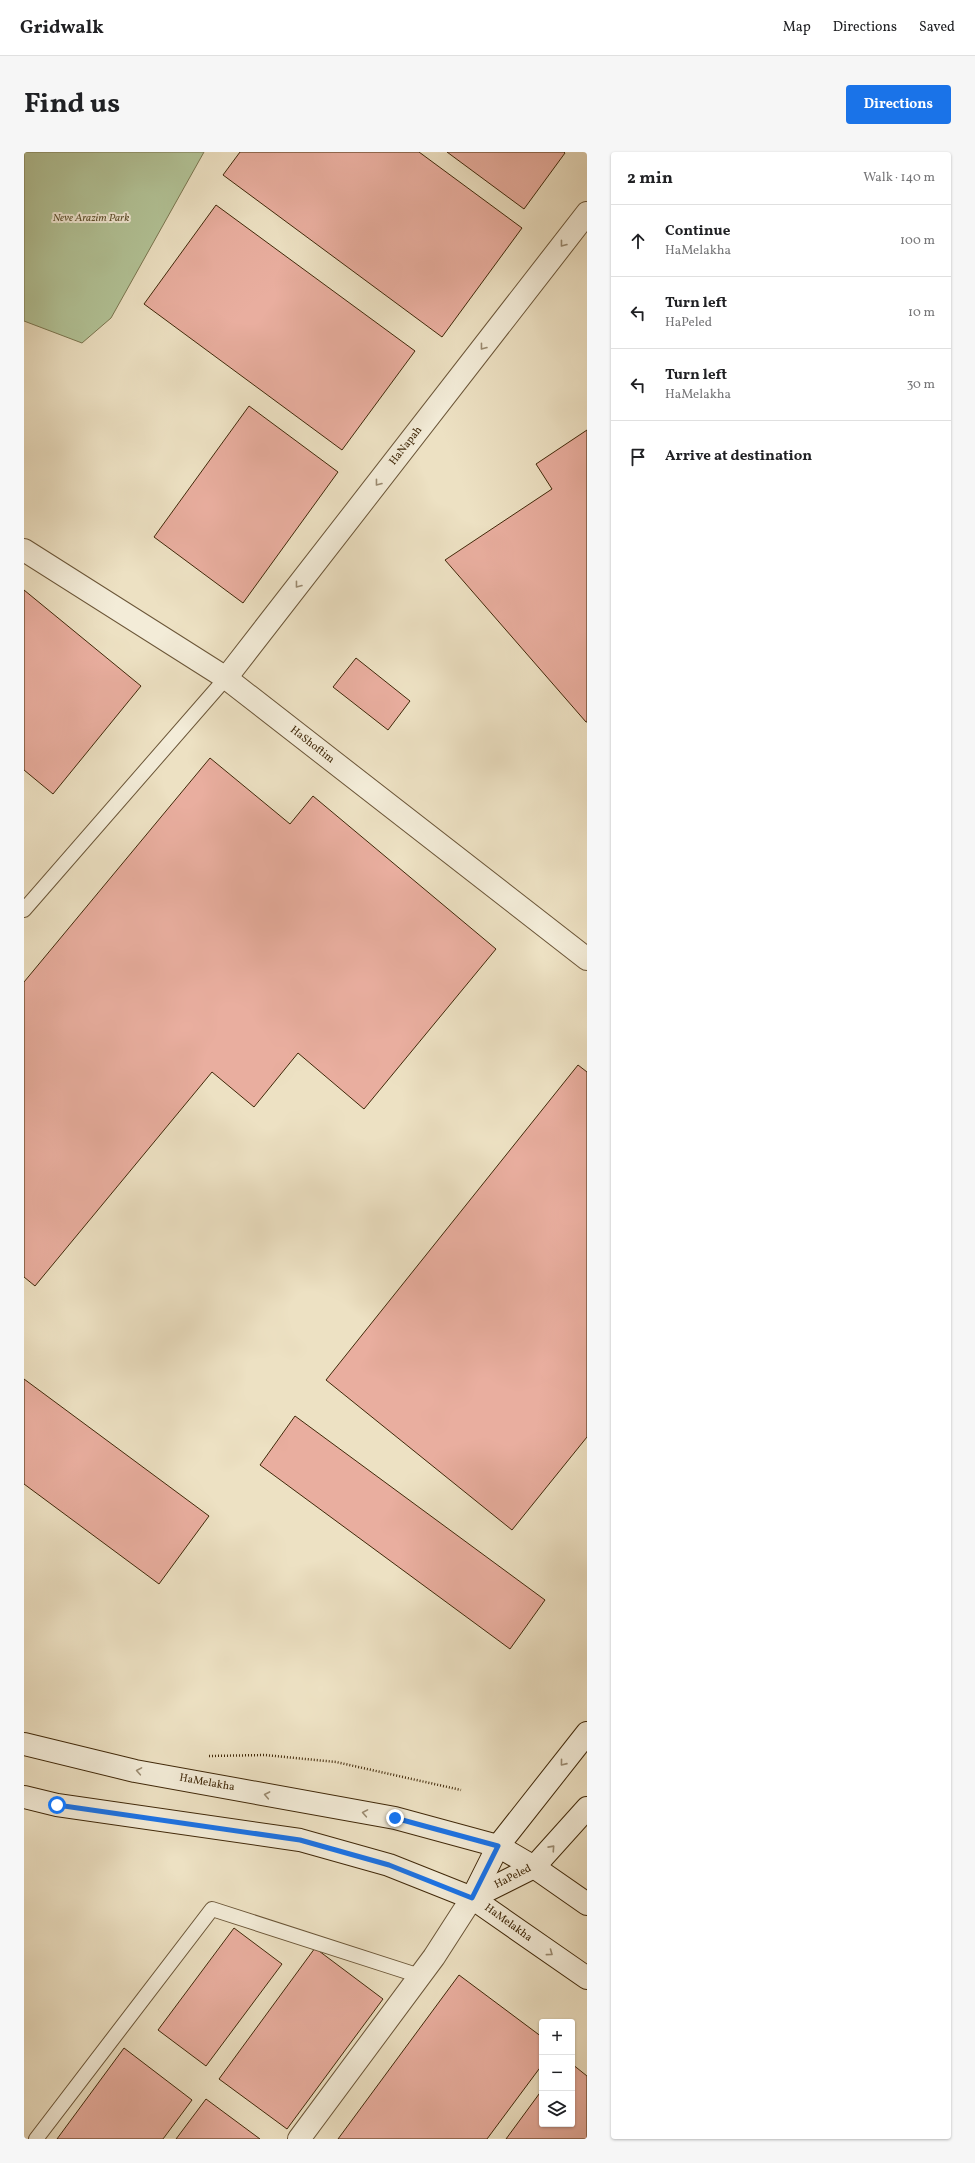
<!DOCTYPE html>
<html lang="en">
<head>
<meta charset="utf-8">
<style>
  body { margin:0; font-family:Vollkorn,serif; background:#f6f6f6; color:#202124 }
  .controls { position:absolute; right:12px; bottom:12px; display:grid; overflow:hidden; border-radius:4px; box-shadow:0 1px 3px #0004 }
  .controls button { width:36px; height:36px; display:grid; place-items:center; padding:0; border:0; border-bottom:1px solid #e0e0e0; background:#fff; color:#202124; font:20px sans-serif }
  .stop { position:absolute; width:12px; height:12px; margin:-9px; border:3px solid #1a73e8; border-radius:50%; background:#fff }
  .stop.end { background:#1a73e8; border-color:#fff; box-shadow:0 1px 4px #0008 }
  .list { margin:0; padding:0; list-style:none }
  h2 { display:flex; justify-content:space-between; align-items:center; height:52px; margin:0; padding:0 16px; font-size:17px }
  h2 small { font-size:13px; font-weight:400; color:#757577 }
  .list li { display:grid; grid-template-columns:26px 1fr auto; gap:12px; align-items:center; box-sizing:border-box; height:72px; padding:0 16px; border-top:1px solid #e0e0e0 }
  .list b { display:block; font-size:15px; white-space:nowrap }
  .list p { margin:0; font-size:13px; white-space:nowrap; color:#757577 }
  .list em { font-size:13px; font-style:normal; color:#757577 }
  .icon { flex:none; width:22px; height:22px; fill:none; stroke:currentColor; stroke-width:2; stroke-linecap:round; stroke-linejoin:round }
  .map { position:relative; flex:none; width:563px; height:1987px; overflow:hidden; border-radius:4px }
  header { display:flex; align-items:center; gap:24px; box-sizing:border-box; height:56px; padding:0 20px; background:#fff; border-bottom:1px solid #e0e0e0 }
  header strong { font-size:19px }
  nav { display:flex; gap:22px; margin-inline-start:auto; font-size:14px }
  .intro { display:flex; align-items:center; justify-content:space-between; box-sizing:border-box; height:96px; padding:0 24px }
  h1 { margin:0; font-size:28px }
  .button { padding:10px 18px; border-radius:4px; background:#1a73e8; color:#fff; font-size:14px; font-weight:700 }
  main { display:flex; gap:24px; padding:0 24px }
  aside { flex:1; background:#fff; border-radius:4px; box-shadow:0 1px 3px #0004 }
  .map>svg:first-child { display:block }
</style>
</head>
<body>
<header>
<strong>Gridwalk</strong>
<nav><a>Map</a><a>Directions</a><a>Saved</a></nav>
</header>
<div class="intro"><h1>Find us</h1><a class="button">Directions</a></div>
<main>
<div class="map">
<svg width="563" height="1987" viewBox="0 0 563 1987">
  <rect width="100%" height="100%" fill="#ede1c3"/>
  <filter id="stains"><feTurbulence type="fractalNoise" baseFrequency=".005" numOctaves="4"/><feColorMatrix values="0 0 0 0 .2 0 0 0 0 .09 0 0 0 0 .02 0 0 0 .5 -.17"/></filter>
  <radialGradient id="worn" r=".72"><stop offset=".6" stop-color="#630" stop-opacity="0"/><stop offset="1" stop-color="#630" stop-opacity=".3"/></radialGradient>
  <polygon fill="#b3c498" stroke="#7a7650" points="0,0 180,0 87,166 58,191 0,169"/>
  <g fill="#e9ae9f" stroke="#402809">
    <polygon points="216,0 395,0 498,76 418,185 199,23"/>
    <polygon points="423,0 540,0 541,1 500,57"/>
    <polygon points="192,53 391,199 318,298 120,152"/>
    <polygon points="225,254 314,320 219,451 130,385"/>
    <polygon points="563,278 563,570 562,570 421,408 528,337 512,312"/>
    <polygon points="0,438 117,534 29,642 0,618"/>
    <polygon points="332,506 386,549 364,578 309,535"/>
    <polygon points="186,606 266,672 289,644 472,797 340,957 274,901 230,955 188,920 11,1134 0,1125 0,830"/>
    <polygon points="554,913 563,920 563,1285 488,1378 302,1228"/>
    <polygon points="0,1227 185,1364 135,1432 0,1332"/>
    <polygon points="271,1264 521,1448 486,1497 236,1313"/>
    <polygon points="210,1776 258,1812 182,1914 134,1878"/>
    <polygon points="291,1796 359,1847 263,1977 195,1927"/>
    <polygon points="435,1823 518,1885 518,1913 463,1987 314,1987"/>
    <polygon points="100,1896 168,1948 139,1987 33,1987"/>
    <polygon points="548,1912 563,1924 563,1987 482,1987 518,1938 518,1972 548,1972"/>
    <polygon points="182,1947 236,1987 152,1987"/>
  </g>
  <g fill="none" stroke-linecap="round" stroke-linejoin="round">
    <defs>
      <g id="lane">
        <polyline points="0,758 202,526"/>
        <polyline points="12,1987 188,1757 396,1824"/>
      </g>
      <g id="street">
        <polyline points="0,398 202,526 563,807"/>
        <polyline points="202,526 563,61"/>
        <polyline points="275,1987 410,1805 448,1746"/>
      </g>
      <g id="secondary">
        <polyline points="0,1592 111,1619 371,1666 474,1694 510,1715 563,1752"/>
        <polyline points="0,1645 33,1653 276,1688 365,1713 448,1746 563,1826"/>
        <polyline points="448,1746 474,1694 563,1581"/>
        <polyline points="448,1746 510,1715 563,1656"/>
      </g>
    </defs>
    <use href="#lane" stroke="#6b5638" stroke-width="16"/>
    <use href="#street" stroke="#6b5638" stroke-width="24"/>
    <use href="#secondary" stroke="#402809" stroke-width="24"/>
    <polyline stroke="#402809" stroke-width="2.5" stroke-dasharray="1 2" stroke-linecap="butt" points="185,1604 241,1603 312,1610 437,1638"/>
    <use href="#lane" stroke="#f3ecd8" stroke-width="14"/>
    <use href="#street" stroke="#f3ecd8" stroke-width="22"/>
    <use href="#secondary" stroke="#f3ecd8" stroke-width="22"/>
  </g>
  <defs><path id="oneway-chevron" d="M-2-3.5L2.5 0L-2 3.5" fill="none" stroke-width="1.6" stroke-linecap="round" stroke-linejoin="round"/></defs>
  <g stroke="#9a8a70">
    <use href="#oneway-chevron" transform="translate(539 92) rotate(128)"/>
    <use href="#oneway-chevron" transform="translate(459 195) rotate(128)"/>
    <use href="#oneway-chevron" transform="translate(354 331) rotate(128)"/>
    <use href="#oneway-chevron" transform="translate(274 433) rotate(128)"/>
    <use href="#oneway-chevron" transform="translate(539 1611) rotate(129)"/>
    <use href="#oneway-chevron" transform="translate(115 1619) rotate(-170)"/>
    <use href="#oneway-chevron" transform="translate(243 1643) rotate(-169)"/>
    <use href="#oneway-chevron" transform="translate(341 1661) rotate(-170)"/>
    <use href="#oneway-chevron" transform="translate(528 1696) rotate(-48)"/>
    <use href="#oneway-chevron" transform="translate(526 1801) rotate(36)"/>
  </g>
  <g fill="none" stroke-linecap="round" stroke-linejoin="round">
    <polyline stroke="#1a73e8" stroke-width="5" points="33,1653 276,1688 365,1713 448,1746 474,1694 371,1666"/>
  </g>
  <g text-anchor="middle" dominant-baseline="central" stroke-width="4" stroke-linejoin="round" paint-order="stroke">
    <g font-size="11" font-style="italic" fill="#5d4f2d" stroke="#f3ecd8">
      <text x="67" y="66">Neve Arazim Park</text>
    </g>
    <g font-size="11" fill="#402809" stroke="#f3ecd8">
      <text transform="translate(382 294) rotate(-52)">HaNapah</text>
      <text transform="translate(288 593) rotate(38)">HaShoftim</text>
      <text transform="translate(183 1631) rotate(10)">HaMelakha</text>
      <text transform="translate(489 1725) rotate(-27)">HaPeled</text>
      <text transform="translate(484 1771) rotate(36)">HaMelakha</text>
    </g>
  </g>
  <rect width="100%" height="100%" filter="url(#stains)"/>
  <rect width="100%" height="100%" fill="url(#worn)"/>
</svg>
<div class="controls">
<button>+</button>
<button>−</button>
<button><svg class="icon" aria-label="layers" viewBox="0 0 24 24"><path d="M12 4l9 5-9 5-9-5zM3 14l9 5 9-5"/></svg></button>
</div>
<div class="stop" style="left:33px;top:1653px"></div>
<div class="stop end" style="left:371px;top:1666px"></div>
</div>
<aside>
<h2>2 min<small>Walk · 140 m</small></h2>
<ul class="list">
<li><svg class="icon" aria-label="ahead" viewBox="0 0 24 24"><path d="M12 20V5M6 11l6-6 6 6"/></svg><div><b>Continue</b><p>HaMelakha</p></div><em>100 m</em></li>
<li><svg class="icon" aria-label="left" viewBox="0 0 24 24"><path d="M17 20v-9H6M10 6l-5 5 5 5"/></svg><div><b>Turn left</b><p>HaPeled</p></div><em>10 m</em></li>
<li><svg class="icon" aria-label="left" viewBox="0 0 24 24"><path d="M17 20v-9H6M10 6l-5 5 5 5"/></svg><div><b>Turn left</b><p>HaMelakha</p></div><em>30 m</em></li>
<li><svg class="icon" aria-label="arrive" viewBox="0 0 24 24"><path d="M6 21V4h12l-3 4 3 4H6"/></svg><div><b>Arrive at destination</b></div></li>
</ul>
</aside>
</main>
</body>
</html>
